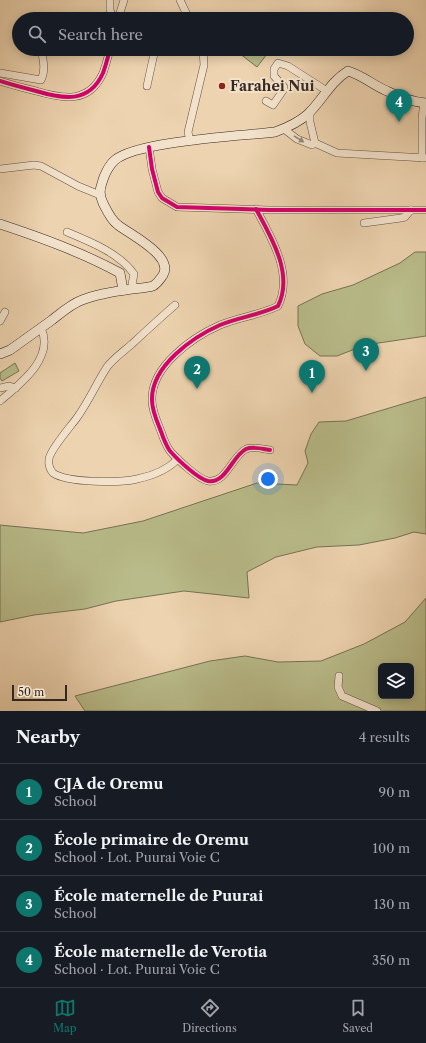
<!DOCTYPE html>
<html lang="en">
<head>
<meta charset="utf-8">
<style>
  body { margin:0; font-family:"Libre Caslon Text",serif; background:#20242c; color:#f1f3f6 }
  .controls { position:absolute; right:12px; bottom:12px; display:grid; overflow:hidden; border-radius:6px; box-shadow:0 2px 10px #0003 }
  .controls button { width:36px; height:36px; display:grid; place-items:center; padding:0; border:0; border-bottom:1px solid #363941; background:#171b24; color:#f1f3f6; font:20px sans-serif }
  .scale { position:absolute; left:12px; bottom:10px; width:55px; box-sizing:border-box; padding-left:4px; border:2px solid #352722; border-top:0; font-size:11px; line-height:14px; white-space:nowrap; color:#352722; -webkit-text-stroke:3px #f3e2cb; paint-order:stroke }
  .you { position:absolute; left:268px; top:479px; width:14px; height:14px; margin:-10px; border:3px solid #fff; border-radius:50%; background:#1a73e8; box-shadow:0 0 0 6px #1a73e833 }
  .badge { display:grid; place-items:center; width:26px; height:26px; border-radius:50%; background:#0f766e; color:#fff; font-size:13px; font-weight:700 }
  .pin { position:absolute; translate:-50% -33px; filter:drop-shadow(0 1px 2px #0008) }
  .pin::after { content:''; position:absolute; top:21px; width:14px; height:12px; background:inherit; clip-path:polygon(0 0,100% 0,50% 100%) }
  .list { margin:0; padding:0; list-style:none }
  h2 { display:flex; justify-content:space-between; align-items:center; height:52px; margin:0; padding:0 16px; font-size:17px }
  h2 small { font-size:13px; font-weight:400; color:#9ea1a6 }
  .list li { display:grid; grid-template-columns:26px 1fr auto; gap:12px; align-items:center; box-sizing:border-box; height:56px; padding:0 16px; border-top:1px solid #363941 }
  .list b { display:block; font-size:15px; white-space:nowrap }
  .list p { margin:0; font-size:13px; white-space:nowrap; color:#9ea1a6 }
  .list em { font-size:13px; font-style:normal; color:#9ea1a6 }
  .icon { flex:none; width:22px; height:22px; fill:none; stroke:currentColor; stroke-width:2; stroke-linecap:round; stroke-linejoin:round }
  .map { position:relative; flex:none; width:426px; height:711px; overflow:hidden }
  .search { position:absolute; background:#171b24; box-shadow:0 2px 10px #0003; left:12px; right:12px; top:12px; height:44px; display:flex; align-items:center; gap:10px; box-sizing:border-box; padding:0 14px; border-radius:22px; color:#9ea1a6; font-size:15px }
  .sheet { height:276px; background:#171b24 }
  nav { display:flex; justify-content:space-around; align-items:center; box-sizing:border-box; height:56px; border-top:1px solid #363941; background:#171b24; font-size:11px; color:#9ea1a6 }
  nav a { display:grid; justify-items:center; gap:2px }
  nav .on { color:#0f766e }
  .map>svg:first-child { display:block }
</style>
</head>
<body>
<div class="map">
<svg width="426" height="711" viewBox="0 0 426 711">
  <rect width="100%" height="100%" fill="#edd3af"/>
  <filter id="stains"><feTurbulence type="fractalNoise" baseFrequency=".005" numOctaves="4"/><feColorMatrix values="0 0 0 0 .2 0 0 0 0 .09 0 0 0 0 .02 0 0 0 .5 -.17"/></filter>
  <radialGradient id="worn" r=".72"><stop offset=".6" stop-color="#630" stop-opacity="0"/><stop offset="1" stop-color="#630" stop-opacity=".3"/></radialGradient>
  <g fill="#b9bc8a" stroke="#777256" fill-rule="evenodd">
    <polygon points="242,49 261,49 267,54 257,67 239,53"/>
    <polygon points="415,252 426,252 426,336 365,345 337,356 320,356 305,344 298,326 298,306 322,294 353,285 400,263"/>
    <polygon points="15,363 19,371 2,381 0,378 0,373"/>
    <polygon points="426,397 426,534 414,532 395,538 359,545 317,547 276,557 247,572 249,598 184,591 116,601 85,609 34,615 0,622 0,525 83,533 143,521 257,483 297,485 308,463 305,451 311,434 319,422 346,421"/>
    <path d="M426 598V711H85L75 696 210 661 245 656 278 662 321 661 364 644 405 622ZM381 666H411V696H381Z"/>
  </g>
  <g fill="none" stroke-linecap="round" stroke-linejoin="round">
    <defs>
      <g id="street">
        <polyline points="110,0 110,10 113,19"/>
        <polyline points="180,0 189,19"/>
        <polyline points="118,19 124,0"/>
        <path d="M0 73 41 80C46 71 43 58 41 49"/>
        <path d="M0 81C12 85 24 88 36 91 63 99 89 104 103 73 106 65 108 57 110 49"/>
        <polyline points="147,86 155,49"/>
        <polyline points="266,101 273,105 284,89 284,87 274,76 274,69 278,63 288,66 327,91"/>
        <polyline points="310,111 310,122 315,143"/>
        <polyline points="284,129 297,139 312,145 315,143 337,153 426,158"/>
        <polyline points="190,141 188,132 204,65 203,49"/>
        <polyline points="149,147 152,169 158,192 162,198 177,207 269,210 426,210"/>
        <polyline points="422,158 422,118 424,103"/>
        <polyline points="0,169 34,165 41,166 78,186 100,195"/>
        <path d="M256 209C271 237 294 274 278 306 260 315 239 317 220 325 193 337 151 366 152 400 152 413 159 425 163 437 165 442 167 447 170 451 177 459 198 479 208 481 226 484 232 456 246 449 253 446 263 449 270 450"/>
        <polyline points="364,223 401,218 405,217 411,210"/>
        <path d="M67 232C91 242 119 253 134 274L132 284 136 288"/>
        <path d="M175 305C160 318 146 331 132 344 124 351 114 358 107 367 96 384 88 403 76 419 70 427 50 450 49 459 48 464 50 470 53 473 67 483 121 483 137 479 152 476 167 470 178 459"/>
        <polyline points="0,321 5,312"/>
        <polyline points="0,388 9,386 16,388"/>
        <path d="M0 401C20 384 55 358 41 328"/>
        <polyline points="339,676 338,687 342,696 377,711"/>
      </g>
      <g id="secondary">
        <path d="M0 224C42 238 81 252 120 273L123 290"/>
        <path d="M0 354 10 350C24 340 38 330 52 320 61 313 71 304 82 300 97 294 117 291 132 289 139 288 147 288 153 286 158 283 160 279 163 275 174 256 131 235 118 225 111 220 107 211 103 203 100 196 99 191 102 183 104 175 109 165 115 160 137 141 242 136 275 132 286 128 298 123 308 114 322 101 330 82 348 71 362 75 373 85 387 91 399 97 413 102 426 103"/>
      </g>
    </defs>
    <use href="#street" stroke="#635245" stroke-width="8"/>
    <use href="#secondary" stroke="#352722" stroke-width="10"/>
    <use href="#street" stroke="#f3e2cb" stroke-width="7"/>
    <use href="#secondary" stroke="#f3e2cb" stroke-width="9"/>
    <defs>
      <g id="cycleway">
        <path d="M0 81C12 85 24 88 36 91 63 99 89 104 103 73 106 65 108 57 110 49"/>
        <polyline points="149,147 152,169 158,192 162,198 177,207 269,210 426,210"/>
        <path d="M256 209C271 237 294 274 278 306 260 315 239 317 220 325 193 337 151 366 152 400 152 413 159 425 163 437 165 442 167 447 170 451 177 459 198 479 208 481 226 484 232 456 246 449 253 446 263 449 270 450"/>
      </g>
    </defs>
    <use href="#cycleway" stroke="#f3e2cb" stroke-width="6"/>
    <use href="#cycleway" stroke="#d6006c" stroke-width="4"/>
  </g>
  <defs><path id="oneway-solid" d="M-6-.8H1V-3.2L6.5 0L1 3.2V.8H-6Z"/></defs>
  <use fill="#948476" href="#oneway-solid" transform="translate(299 139) rotate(32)"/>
  <circle fill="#8f2418" stroke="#f3e2cb" stroke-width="1.5" cx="222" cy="86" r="4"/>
  <g text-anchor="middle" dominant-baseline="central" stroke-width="4" stroke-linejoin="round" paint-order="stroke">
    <g font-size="14" font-weight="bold" fill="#352722" stroke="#f3e2cb" text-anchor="start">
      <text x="230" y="86">Farahei Nui</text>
    </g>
  </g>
  <rect width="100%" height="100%" filter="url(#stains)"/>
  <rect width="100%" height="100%" fill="url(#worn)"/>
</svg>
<div class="controls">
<button><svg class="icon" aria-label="layers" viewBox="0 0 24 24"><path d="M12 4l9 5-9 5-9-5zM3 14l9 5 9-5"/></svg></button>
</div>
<div class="scale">50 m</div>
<div class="you"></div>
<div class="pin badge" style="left:312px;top:393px">1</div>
<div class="pin badge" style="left:197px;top:389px">2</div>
<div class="pin badge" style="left:366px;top:371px">3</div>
<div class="pin badge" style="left:399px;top:122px">4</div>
<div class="search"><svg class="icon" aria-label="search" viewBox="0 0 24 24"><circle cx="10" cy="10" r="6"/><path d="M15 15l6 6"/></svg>Search here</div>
</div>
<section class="sheet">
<h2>Nearby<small>4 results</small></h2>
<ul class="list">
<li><span class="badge">1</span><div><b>CJA de Oremu</b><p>School</p></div><em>90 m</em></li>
<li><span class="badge">2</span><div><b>École primaire de Oremu</b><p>School · Lot. Puurai Voie C</p></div><em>100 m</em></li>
<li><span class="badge">3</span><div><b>École maternelle de Puurai</b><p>School</p></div><em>130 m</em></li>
<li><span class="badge">4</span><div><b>École maternelle de Verotia</b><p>School · Lot. Puurai Voie C</p></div><em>350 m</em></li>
</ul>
</section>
<nav>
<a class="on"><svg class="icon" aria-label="map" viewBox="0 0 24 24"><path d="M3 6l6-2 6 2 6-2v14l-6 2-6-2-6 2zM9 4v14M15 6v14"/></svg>Map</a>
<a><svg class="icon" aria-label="directions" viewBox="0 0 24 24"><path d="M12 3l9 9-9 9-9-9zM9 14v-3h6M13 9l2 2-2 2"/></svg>Directions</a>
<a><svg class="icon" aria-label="saved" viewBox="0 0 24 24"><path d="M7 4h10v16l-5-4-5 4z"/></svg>Saved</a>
</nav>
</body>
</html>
